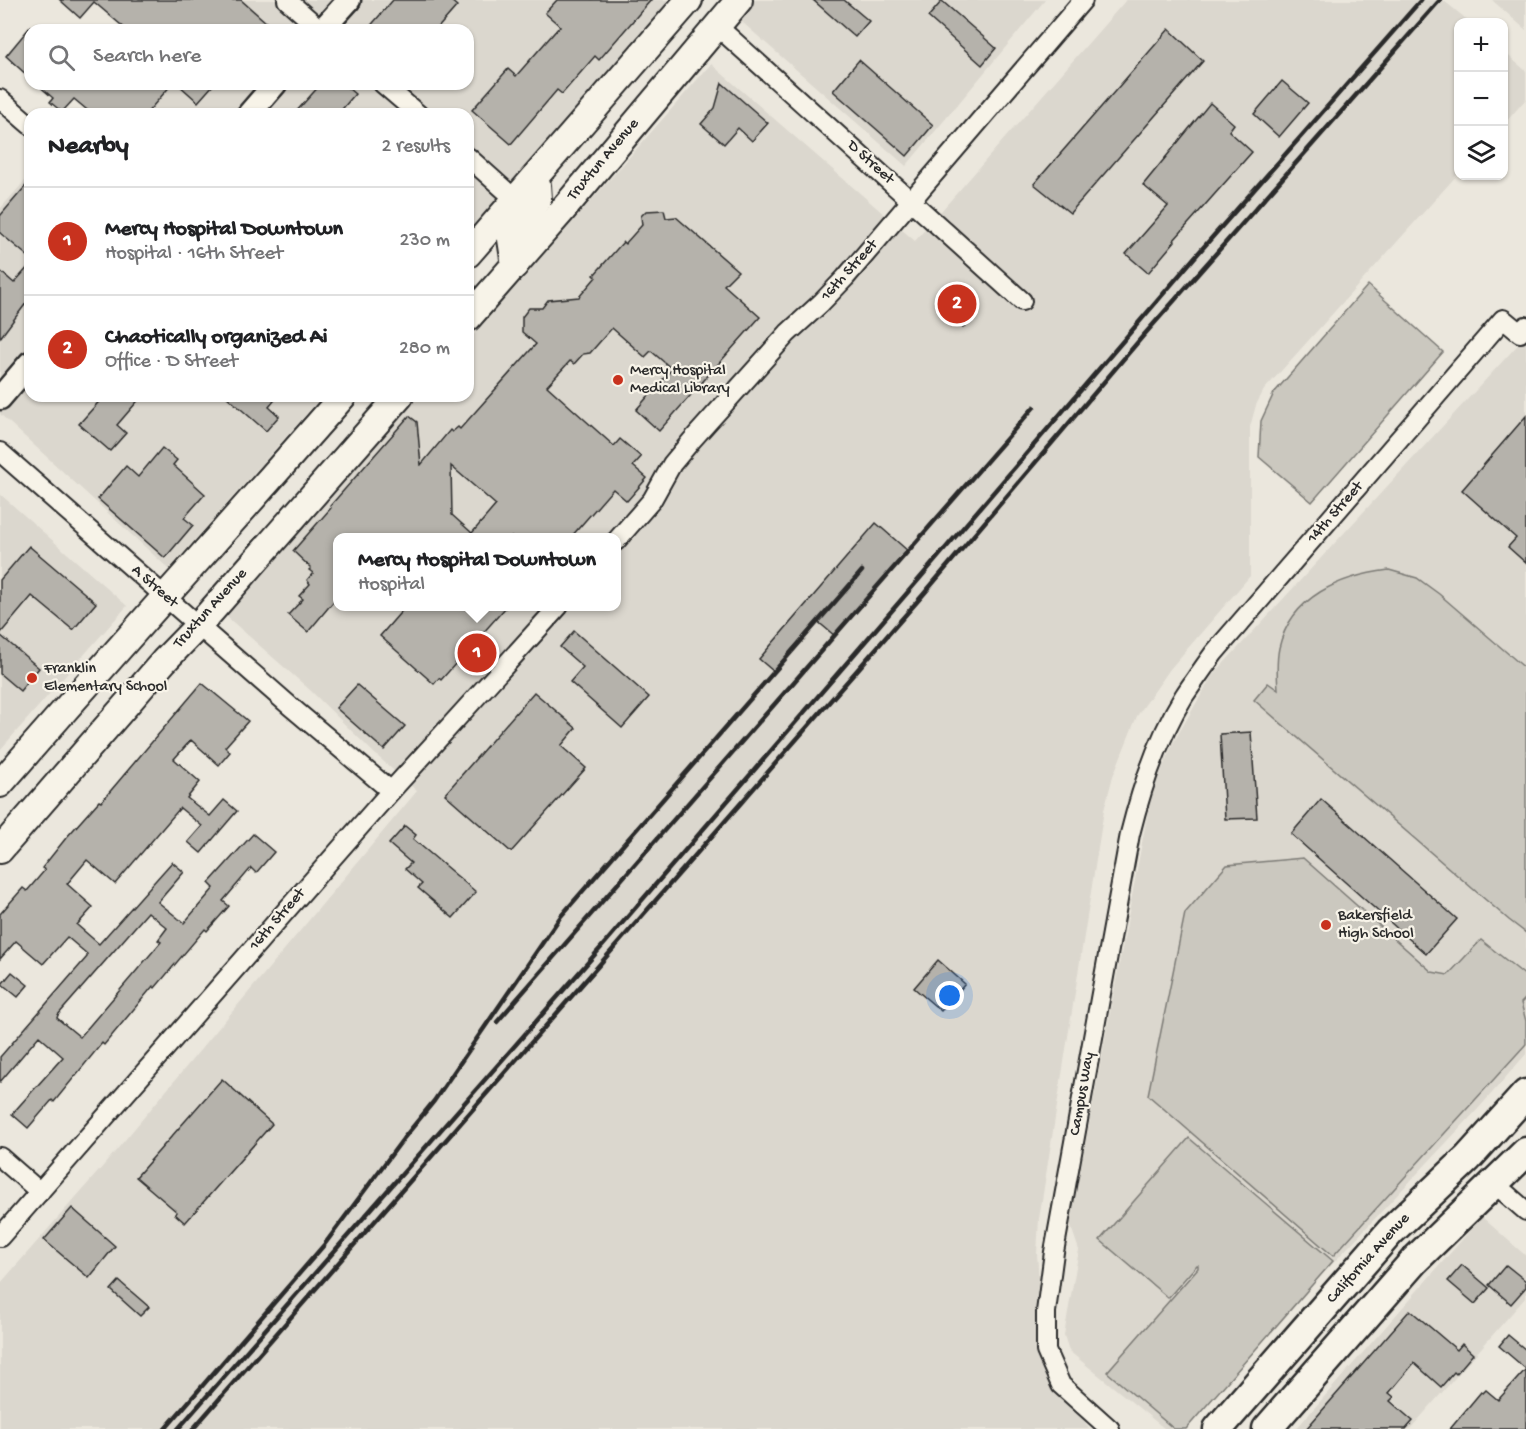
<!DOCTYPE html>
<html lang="en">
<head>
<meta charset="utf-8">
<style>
  body { margin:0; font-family:"Gochi Hand",sans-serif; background:#f2f2f2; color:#202124 }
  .controls { position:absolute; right:18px; top:18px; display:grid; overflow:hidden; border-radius:12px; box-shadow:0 2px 4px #0004 }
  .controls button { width:54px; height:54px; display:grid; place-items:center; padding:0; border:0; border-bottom:2px solid #e0e0e0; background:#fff; color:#202124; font:30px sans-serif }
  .you { position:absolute; left:950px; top:996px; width:21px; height:21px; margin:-15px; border:4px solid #fff; border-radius:50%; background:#1a73e8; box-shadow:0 0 0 9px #1a73e833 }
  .badge { display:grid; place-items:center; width:39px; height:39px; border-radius:50%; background:#c8321e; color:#fff; font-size:20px; font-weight:700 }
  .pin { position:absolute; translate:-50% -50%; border:3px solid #fff; box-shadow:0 2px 6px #0006 }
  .popup { position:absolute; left:333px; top:533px; width:288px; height:78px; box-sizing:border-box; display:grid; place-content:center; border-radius:12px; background:#fff; filter:drop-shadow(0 2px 4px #0005); font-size:20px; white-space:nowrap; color:#757577 }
  .popup b { font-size:22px; color:#202124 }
  .popup::after { content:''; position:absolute; left:50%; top:100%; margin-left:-12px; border:12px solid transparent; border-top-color:#fff }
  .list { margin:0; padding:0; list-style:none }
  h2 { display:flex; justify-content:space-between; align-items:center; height:78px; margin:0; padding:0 24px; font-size:26px }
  h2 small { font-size:20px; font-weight:400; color:#757577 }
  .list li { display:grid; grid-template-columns:39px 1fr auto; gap:18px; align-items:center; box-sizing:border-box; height:108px; padding:0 24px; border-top:2px solid #e0e0e0 }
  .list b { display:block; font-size:22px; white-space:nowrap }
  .list p { margin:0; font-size:20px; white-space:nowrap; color:#757577 }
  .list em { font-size:20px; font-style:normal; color:#757577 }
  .icon { flex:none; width:33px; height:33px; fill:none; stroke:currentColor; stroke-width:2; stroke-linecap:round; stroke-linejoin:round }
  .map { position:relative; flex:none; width:1526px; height:1429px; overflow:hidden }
  .search { position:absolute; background:#fff; box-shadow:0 2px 4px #0004; left:24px; top:24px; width:450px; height:66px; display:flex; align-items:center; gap:15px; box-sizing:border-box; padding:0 21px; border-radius:18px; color:#757577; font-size:22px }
  .panel { position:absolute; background:#fff; box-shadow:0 2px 4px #0004; left:24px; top:108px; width:450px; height:294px; border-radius:18px }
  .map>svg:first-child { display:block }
</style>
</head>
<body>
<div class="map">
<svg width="1526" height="1429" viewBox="0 0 1526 1429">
  <rect width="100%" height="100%" fill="#ebe7dd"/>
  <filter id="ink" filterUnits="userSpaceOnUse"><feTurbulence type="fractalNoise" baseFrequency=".0167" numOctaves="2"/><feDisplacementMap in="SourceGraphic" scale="12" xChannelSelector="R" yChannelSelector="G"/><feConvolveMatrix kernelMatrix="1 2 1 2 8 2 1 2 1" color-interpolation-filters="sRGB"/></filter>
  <g filter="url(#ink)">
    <g fill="#dbd7ce" fill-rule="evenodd">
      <polygon points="183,0 672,0 468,231 468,114 83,114 109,84 468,84 468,30 157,30"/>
      <polygon points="717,0 1045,0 906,166"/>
      <path d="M1126 0H1443L1470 22H1458V174L1264 390 1256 405 1250 427V576L1170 669 1137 716 1113 776 1104 810 1039 1219 1037 1254 1040 1294 1046 1329 1069 1394 1089 1429H0V1284L104 1165 417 791 375 754 310 690 226 616 419 396H468V341L711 64 915 241ZM338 538H616V606H338Z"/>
      <polygon points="1492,0 1526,0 1526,30"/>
      <polygon points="1504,52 1526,71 1526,99 1504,124"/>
      <polygon points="30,175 30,396 322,396 169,569 0,414 0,209"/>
      <polygon points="1526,336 1526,1054 1478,1109 1177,1429 1165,1429 1069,1351 1064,1335 1079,1250 1070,1224 1151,795 1173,743 1212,676"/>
      <polygon points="0,494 127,606 0,750"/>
      <polygon points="1482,1217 1526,1256 1526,1297 1410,1429 1296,1429"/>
    </g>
    <g fill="#cbc8bf" stroke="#7b7a75" stroke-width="1.5">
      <polygon points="1368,285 1443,352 1312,502 1259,457 1261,421 1274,393"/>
      <path d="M1389 570 1417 578 1439 594 1526 669V933L1509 920 1254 700 1268 683 1278 690C1277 676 1276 662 1279 648 1291 596 1341 576 1389 570Z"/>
      <polygon points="1303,858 1432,972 1448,975 1481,940 1526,976 1526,998 1521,1003 1526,1021 1526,1044 1333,1256 1148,1095 1185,913 1227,865"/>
      <polygon points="1189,1138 1333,1261 1186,1429 1174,1429 1107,1372 1198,1268 1198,1265 1197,1265 1168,1298 1100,1240"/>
    </g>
    <g fill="#b5b2ab" stroke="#2b2b2b" stroke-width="1.5" fill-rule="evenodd">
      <polygon points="60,0 241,0 267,23 260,30 127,30 94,2 80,18"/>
      <polygon points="393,0 450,0 457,6 436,30 367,30"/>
      <polygon points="557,0 651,0 599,60 595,56 562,94 557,90 511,144 472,110 508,69 516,76 560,26 545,13"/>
      <polygon points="813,0 844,0 869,21 855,37"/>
      <polygon points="942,1 996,48 982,65 928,17"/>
      <polygon points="30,27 30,78 6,56"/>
      <polygon points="1169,29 1203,61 1070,213 1034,184"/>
      <polygon points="859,60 933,125 907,156 833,91"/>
      <polygon points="1282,81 1308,103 1279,137 1254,114"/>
      <polygon points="722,83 768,123 752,141 738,128 724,144 701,124 715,108"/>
      <polygon points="37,84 172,84 146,114 92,114 74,99 62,112 50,102 53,98"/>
      <polygon points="178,84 214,84 198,102"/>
      <polygon points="321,84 343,84 355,94 338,114 294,114"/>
      <polygon points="1210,103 1234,124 1229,131 1252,152 1174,240 1175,241 1148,273 1126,254 1168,206 1143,185"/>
      <polygon points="30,181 30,258 0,233 0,216"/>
      <path d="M664 210 666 218 676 217 738 271 724 285 760 317 659 431 636 410 672 369 651 351 645 357 612 328 590 353 583 354 574 364 570 361 547 386 614 446 620 439 641 457 633 466 647 478 627 501 613 489 571 537H338V596L308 632 288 615 303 599 299 596 310 584 307 580 313 573 309 570 311 568 293 551 331 508 330 506 409 416 417 422 421 465 450 430 452 432 458 427 460 429 536 344 522 332V317L529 308H542L548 300 579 297 596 277 594 275 623 242 625 244 642 225 641 216 646 211ZM451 466 496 505 472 533 452 515Z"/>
      <polygon points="30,265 30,298 0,338 0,271 14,283"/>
      <polygon points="951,284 979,309 963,328 935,303"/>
      <polygon points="104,396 142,396 117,425 126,433 110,451 79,424"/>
      <polygon points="226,396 278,396 269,407 279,416 266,431"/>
      <polygon points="1526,416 1526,563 1508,547 1516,538 1462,490"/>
      <polygon points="162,448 177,460 173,465 205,494 184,518 193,525 165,558 98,499 126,466 138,477"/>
      <polygon points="876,523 908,551 835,636 817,621 773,671 759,659"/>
      <polygon points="29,546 96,603 73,630 32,596 0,634 0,580"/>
      <polygon points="406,606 507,606 441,680 439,678 434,684 380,636"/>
      <polygon points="574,631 649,697 622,728 570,682 583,667 560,647"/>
      <polygon points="0,635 39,668 20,691 0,674"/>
      <path d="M202 683 248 721 225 747 230 752 219 765 191 740 174 759 200 782 187 798 210 816 224 800 237 811 201 853 188 842 202 826 180 808 115 884 87 860 67 884 93 907 77 925 99 944 172 862 184 872 158 902 184 923 214 888 209 883 253 834 274 852 256 873 251 868 223 901 229 906 207 931 205 929 155 988 153 986 104 1045 102 1043 54 1102 52 1100 28 1128 12 1114 63 1057 39 1036 0 1082V1057L87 957V954L67 937 43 964 16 941 0 959V914L23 888 27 891 45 870 42 868 66 838 99 801 101 802ZM148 912 167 928 158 940 161 942 80 1037 57 1018 58 1015Z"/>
      <polygon points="357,685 405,726 384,750 336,708"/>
      <polygon points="534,692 576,728 561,746 586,768 511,852 445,794"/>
      <polygon points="1251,732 1257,818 1225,819 1220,734"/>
      <polygon points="1321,799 1457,919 1426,954 1291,834"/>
      <polygon points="405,826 416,835 413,839 476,892 453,918 418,888 422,884 405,869 411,863 389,844"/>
      <polygon points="938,960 965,984 941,1011 914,988"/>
      <polygon points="12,972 28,985 18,997 2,984"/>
      <polygon points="222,1079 272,1124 185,1223 175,1214 177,1212 136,1177"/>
      <polygon points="72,1208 115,1246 89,1278 44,1240"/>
      <polygon points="1462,1265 1489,1288 1475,1304 1448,1281"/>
      <polygon points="1506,1265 1526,1281 1526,1287 1511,1304 1489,1285"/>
      <polygon points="119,1281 149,1307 140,1316 111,1290"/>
      <polygon points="1410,1310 1457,1350 1462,1344 1473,1354 1456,1374 1454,1372 1441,1387 1414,1363 1389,1393 1394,1397 1390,1401 1413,1421 1406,1429 1306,1429"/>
      <polygon points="1508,1335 1526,1350 1526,1429 1450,1429 1481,1392 1483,1393 1486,1390 1498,1400 1526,1369 1499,1346"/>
    </g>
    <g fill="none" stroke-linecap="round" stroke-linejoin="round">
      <defs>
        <g id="minor">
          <polyline points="287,0 321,30"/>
          <polyline points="717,26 1022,301"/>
          <polyline points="383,84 418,114"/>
          <polyline points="0,99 30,125"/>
          <polyline points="468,157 516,200"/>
          <polyline points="0,452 290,706 391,791"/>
          <polyline points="616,541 652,500 672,464 692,440 788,333 821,303 845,278 1083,0"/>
          <polyline points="0,1157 40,1192"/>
          <polyline points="1495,1184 1526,1211"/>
          <polyline points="0,1237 391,791 559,606"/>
          <path d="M1110 1429 1061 1385 1046 1351V1312L1054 1252 1130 834C1142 786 1158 738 1184 696 1194 681 1204 667 1214 653L1503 319 1520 333 1526 326"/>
        </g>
        <g id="tertiary">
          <polyline points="322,30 349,0"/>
          <polyline points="249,114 275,84"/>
          <polyline points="0,398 30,363"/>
        </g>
        <g id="secondary">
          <polyline points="468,254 689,0"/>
          <polyline points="515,265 511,239 538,199 537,185"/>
          <polyline points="468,318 561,212 739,0"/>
          <path d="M0 784C113 654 229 526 343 396"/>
          <polyline points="0,850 164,661 199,625 400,396"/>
        </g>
        <g id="primary">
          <polyline points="1218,1429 1390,1232 1468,1158 1526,1094"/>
          <polyline points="1267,1429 1414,1261 1526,1152"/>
        </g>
      </defs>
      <use href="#minor" stroke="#2b2b2b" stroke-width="22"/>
      <use href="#tertiary" stroke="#2b2b2b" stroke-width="27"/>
      <use href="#secondary" stroke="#2b2b2b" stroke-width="30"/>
      <use href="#primary" stroke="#2b2b2b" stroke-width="33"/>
      <use href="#minor" stroke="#f7f3e8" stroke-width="18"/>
      <use href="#tertiary" stroke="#f7f3e8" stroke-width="22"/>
      <use href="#secondary" stroke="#f7f3e8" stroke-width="26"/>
      <use href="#primary" stroke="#f7f3e8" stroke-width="28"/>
      <g stroke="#2b2b2b" stroke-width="4.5">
        <polyline points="497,1022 1034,407"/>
        <polyline points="165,1429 324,1245 403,1139 434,1101 561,916 862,571"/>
        <polyline points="178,1429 605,943 914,585 1194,258 1421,0"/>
        <polyline points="193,1429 922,596 1143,336 1440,0"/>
      </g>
    </g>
  </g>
  <g fill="#c8321e" stroke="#f7f3e8" stroke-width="2">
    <circle cx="618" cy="380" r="6"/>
    <circle cx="32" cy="678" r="6"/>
    <circle cx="1326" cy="925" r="6"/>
  </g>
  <g text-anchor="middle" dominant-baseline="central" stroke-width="4.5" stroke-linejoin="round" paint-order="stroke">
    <g font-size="16" fill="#2b2b2b" stroke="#f7f3e8">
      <text transform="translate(604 160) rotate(-50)">Truxtun Avenue</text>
      <text transform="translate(870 163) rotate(42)">D Street</text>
      <text transform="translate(850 271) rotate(-48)">16th Street</text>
      <text transform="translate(1336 513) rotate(-49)">14th Street</text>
      <text transform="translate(154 587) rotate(41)">A Street</text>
      <text transform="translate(211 609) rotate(-48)">Truxtun Avenue</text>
      <text transform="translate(278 920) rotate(-49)">16th Street</text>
      <text transform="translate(1083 1094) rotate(-80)">Campus Way</text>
      <text transform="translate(1369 1259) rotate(-48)">California Avenue</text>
    </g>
    <g font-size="16" fill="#2b2b2b" stroke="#f7f3e8" text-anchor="start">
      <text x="630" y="371">Mercy Hospital<tspan x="630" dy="18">Medical Library</tspan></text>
      <text x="44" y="669">Franklin<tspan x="44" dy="18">Elementary School</tspan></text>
      <text x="1338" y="916">Bakersfield<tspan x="1338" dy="18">High School</tspan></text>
    </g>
  </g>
</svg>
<div class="controls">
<button>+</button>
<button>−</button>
<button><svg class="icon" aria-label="layers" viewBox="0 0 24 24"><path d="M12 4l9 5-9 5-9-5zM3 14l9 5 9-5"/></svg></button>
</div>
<div class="you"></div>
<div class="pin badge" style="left:477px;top:653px">1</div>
<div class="popup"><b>Mercy Hospital Downtown</b>Hospital</div>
<div class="pin badge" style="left:957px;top:304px">2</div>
<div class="search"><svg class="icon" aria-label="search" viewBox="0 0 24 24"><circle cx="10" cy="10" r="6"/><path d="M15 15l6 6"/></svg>Search here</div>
<section class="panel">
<h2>Nearby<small>2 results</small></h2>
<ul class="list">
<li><span class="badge">1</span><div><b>Mercy Hospital Downtown</b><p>Hospital · 16th Street</p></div><em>230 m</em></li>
<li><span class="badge">2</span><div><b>Chaotically organized Ai</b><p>Office · D Street</p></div><em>280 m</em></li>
</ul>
</section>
</div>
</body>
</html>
